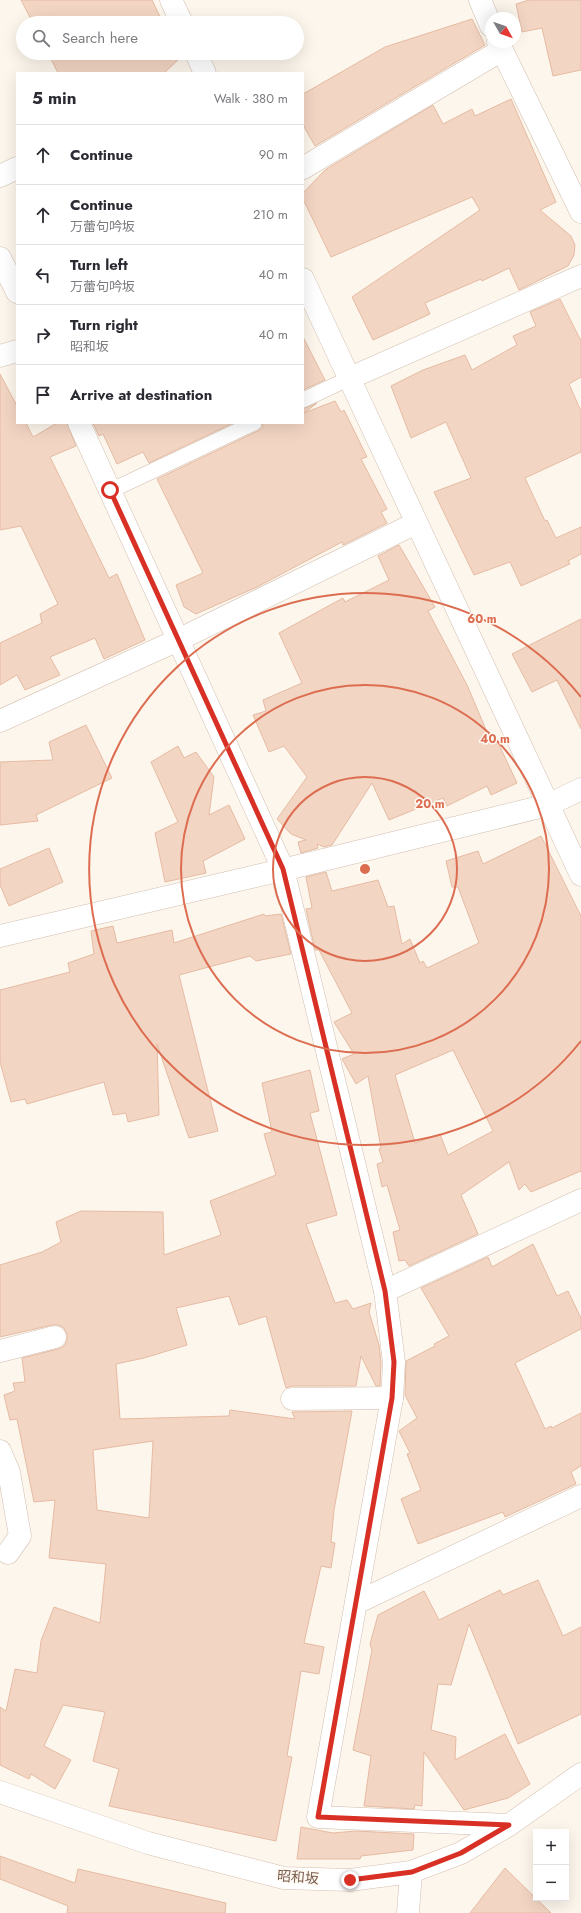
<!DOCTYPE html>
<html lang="en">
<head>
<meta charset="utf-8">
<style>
  body { margin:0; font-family:Jost,"Noto Sans JP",sans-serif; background:#f7f7f7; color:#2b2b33 }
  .controls { position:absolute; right:12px; bottom:12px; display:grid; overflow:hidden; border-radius:0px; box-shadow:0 4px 16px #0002 }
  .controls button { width:36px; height:36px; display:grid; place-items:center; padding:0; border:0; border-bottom:1px solid #e1e1e2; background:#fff; color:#2b2b33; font:20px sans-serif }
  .compass { position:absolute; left:485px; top:12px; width:36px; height:36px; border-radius:50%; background:#fff; box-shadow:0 4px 16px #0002; rotate:130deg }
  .stop { position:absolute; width:12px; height:12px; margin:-9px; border:3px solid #d93025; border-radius:50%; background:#fff }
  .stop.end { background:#d93025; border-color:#fff; box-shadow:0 1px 4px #0008 }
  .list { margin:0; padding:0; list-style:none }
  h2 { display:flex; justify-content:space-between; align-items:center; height:52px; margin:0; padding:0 16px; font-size:17px }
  h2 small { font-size:13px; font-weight:400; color:#7c7c81 }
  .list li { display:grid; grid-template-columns:26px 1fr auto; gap:12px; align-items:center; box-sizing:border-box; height:60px; padding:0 16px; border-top:1px solid #e1e1e2 }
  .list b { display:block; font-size:15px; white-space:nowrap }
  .list p { margin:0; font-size:13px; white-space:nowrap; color:#7c7c81 }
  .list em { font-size:13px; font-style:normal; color:#7c7c81 }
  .icon { flex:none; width:22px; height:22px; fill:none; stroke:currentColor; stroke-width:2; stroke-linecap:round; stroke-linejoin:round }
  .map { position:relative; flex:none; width:581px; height:1913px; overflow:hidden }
  .search { position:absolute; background:#fff; box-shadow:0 4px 16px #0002; left:16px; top:16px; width:288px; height:44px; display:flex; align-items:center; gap:10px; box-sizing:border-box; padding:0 14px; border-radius:22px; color:#7c7c81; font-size:15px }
  .panel { position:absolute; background:#fff; box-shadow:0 4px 16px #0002; left:16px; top:72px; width:288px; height:352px; border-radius:0px }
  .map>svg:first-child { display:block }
</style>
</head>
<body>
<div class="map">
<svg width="581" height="1913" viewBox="0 0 581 1913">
  <rect width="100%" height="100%" fill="#fdf6ec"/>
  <g fill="#f3d5c3" stroke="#e6bba3" fill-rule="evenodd">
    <polygon points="21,0 152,0 163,23 33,23"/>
    <polygon points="529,0 581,0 581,70 553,76 542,28 522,32 516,4"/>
    <polygon points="472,19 485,45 315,146 303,125 303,94 385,47"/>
    <polygon points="48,53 176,53 179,59 164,73 58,73"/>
    <polygon points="511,99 556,202 540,210 571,236 575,245 574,255 568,266 519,290 509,268 482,281 481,279 425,303 430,314 373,340 352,297 480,210 472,197 331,257 303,199 303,193 325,170 433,105 443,124 472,109 475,116"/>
    <polygon points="560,299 581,341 581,377 569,384 581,411 581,452 525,478 545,521 547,520 556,538 581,527 581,554 568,561 570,564 521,586 510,562 474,575 434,492 471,478 446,422 411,438 391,386 423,370 465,355 472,370 517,345 513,336 536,326 530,312"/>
    <polygon points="303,337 325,380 303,390"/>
    <polygon points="0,374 17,406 17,423 26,423 33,437 57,423 67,423 76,446 50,457 109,578 117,574 145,640 104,659 95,638 50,657 60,675 25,690 17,675 0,685 0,643 42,623 40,614 58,604 21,526 0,530"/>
    <polygon points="335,401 341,412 344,410 367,457 361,459 387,509 381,512 387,523 343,545 342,542 257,587 196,614 184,607 176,585 203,573 157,479 258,431 262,428 263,423 303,423 303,409 317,403 304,413"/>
    <polygon points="93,423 233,423 149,463 143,452 117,464 103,434 99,436"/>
    <polygon points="399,545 435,607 428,611 467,685 490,739 495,736 517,783 491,795 487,786 447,806 443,798 389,820 372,783 332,845 324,847 317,844 318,848 301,853 298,842 306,840 291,834 277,819 307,777 284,746 269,752 253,715 266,711 263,700 302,683 279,633 343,598 345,602 389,580 378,556"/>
    <polygon points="581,619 581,729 557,680 532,692 512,654"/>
    <polygon points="86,725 112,778 36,815 38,821 0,825 0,762 53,760 49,742"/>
    <polygon points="178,746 184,758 196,752 214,777 209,815 229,805 245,839 203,861 206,873 165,882 155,833 178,822 151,762"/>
    <path d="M541 836 581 916V1171L531 1192 525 1184 519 1190 509 1162 461 1195 478 1234 409 1266 405 1260 399 1261 393 1232 400 1230 387 1185 382 1187 377 1164 383 1162 379 1149 381 1148 368 1076 356 1084 342 1059 354 1054 334 1022 352 1013 319 950H315L306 909 312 908 306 877 326 872 332 891 378 880 388 907 394 906 402 944 410 939 420 963 423 961 427 968 479 943 458 887H452L446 861 478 851 483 864ZM453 1050 493 1131 448 1155 440 1134 415 1143 395 1075Z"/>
    <polygon points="49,848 63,882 9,906 0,885 0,869"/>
    <polygon points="264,914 265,916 281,914 291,954 256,961 250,956 179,975 218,1131 189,1138 157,1044 159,1115 128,1122 126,1113 113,1115 104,1082 27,1104 25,1099 11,1102 0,1062 0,990 70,972 68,963 94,954 91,931 113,926 117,943 172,930 174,943"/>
    <path d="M310 1070 319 1111 310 1113 337 1215 306 1224 335 1303 347 1300 353 1309 371 1303 369 1312 379 1345 381 1362 380 1386H376L361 1356 356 1386H292L286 1388 266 1316 239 1325 229 1296 176 1308 187 1345 144 1358 116 1364 120 1419 229 1416 230 1410 295 1419 292 1412 352 1411 334 1510 331 1542 335 1543 331 1568 321 1566 304 1643 324 1647 319 1674 301 1671 287 1756 292 1757 276 1841 109 1806 119 1769 93 1761 105 1712 63 1705 44 1746 71 1760 55 1789 31 1774 29 1779 0 1765V1707L6 1711 15 1669 37 1673 41 1641 54 1607 100 1623 106 1564 49 1558 55 1500 34 1502 17 1419 10 1420 4 1395 15 1391 13 1383 25 1382 22 1358 58 1349 64 1346 67 1341V1334L64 1328 59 1325H52L0 1337V1265L42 1252 61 1242 56 1222 81 1211 163 1212 164 1255 221 1235 210 1201 276 1175 264 1134 272 1132 262 1083ZM153 1441 149 1518 97 1510 93 1450Z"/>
    <polygon points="533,1244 557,1296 568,1291 581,1318 581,1329 515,1363 545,1429 551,1426 552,1428 581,1413 581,1466 571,1472 576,1484 505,1517 503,1512 418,1544 401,1499 421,1490 407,1454 410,1453 399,1431 417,1418 405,1395 406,1361 435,1346 434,1344 449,1336 421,1288 488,1257 492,1267"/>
    <polygon points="538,1580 563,1636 581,1627 581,1714 518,1744 469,1624 451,1685 438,1684 431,1730 456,1737 455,1760 505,1734 530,1784 508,1798 464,1810 424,1752 422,1806 415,1805 414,1809 364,1806 371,1756 353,1750 372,1650 370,1644 378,1615 424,1591 439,1620 500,1590 503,1595"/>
    <polygon points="301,1827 333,1833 356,1831 414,1834 413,1850 361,1856 360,1859 297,1859"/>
    <polygon points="0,1856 75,1883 78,1869 226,1903 225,1913 67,1913 68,1906 0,1879"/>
    <polygon points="505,1868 551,1913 470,1913"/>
  </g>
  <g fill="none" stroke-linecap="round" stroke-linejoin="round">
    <defs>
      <g id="lane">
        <polyline points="303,400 350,378"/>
        <polyline points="110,491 254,423"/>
      </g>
      <g id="street">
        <polyline points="171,0 182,23"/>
        <polyline points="480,0 491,26"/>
        <polyline points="498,42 581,212"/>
        <polyline points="196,53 205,73"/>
        <polyline points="303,168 502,50"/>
        <polyline points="0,176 17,168"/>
        <polyline points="0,258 17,292"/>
        <polyline points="303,279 581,875"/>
        <polyline points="0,356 17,351"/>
        <polyline points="350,378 581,276"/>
        <polyline points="79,423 283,869 385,1291 394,1362 392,1398 318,1817 509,1825"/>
        <polyline points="0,721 178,640 416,523"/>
        <polyline points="0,936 303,865 548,805 581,789"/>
        <polyline points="385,1291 581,1200"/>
        <polyline points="0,1351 55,1337"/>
        <polyline points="292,1399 392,1398"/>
        <polyline points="0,1451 9,1472 20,1536 8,1553"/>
        <polyline points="356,1603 581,1496"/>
        <polyline points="408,1913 411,1872"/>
      </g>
      <polyline id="secondary" points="0,1792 148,1843 284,1878 350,1880 411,1872 461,1853 509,1825 581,1774"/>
    </defs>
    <use href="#lane" stroke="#d1beb0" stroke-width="16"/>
    <use href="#street" stroke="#d1beb0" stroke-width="23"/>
    <use href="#secondary" stroke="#d6c0b0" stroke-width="23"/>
    <use href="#lane" stroke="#fff" stroke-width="15"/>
    <use href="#street" stroke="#fff" stroke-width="22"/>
    <use href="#secondary" stroke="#fff" stroke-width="22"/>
  </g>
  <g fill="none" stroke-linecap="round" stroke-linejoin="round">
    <polyline stroke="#d93025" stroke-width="5" points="110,490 283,869 385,1291 394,1362 392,1398 318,1817 509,1825 461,1853 412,1872 350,1880"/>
  </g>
  <g fill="none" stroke="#dc6d51" stroke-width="2">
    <circle cx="365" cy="869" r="92"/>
    <circle cx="365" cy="869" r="184"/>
    <path d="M581 1041A276 276 0 1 1 581 697"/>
  </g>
  <g text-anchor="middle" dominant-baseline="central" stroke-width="3" stroke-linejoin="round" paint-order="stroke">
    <g font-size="14" fill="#7a5c4d" stroke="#fffaf3">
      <text transform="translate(298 1877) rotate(5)">昭和坂</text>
    </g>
  </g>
  <circle cx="365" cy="869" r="6" fill="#dc6d51" stroke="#fffaf3" stroke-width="2"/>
  <g font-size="12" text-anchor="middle" font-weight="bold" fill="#dc6d51" stroke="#fffaf3" stroke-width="3" stroke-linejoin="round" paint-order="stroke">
    <text x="482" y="623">60 m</text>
    <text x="495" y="743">40 m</text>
    <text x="430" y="808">20 m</text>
  </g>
</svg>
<div class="controls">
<button>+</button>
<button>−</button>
</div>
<svg class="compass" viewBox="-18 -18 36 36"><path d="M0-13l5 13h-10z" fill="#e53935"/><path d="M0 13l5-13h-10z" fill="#7c7c81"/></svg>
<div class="stop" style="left:110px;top:490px"></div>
<div class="stop end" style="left:350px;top:1880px"></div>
<div class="search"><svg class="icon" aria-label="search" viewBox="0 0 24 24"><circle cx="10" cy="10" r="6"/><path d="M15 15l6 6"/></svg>Search here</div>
<section class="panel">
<h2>5 min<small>Walk · 380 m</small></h2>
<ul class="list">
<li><svg class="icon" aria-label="ahead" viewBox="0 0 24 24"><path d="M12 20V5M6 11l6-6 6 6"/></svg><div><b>Continue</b></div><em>90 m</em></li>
<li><svg class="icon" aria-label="ahead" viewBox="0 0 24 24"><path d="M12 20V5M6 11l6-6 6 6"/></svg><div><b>Continue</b><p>万蕾句吟坂</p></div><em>210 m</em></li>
<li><svg class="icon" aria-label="left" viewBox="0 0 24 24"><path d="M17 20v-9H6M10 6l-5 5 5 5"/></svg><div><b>Turn left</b><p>万蕾句吟坂</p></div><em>40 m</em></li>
<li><svg class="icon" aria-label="right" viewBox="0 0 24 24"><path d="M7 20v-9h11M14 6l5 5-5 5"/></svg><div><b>Turn right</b><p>昭和坂</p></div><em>40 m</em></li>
<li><svg class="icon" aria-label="arrive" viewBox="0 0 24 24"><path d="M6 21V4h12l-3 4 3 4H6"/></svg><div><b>Arrive at destination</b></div></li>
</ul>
</section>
</div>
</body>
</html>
